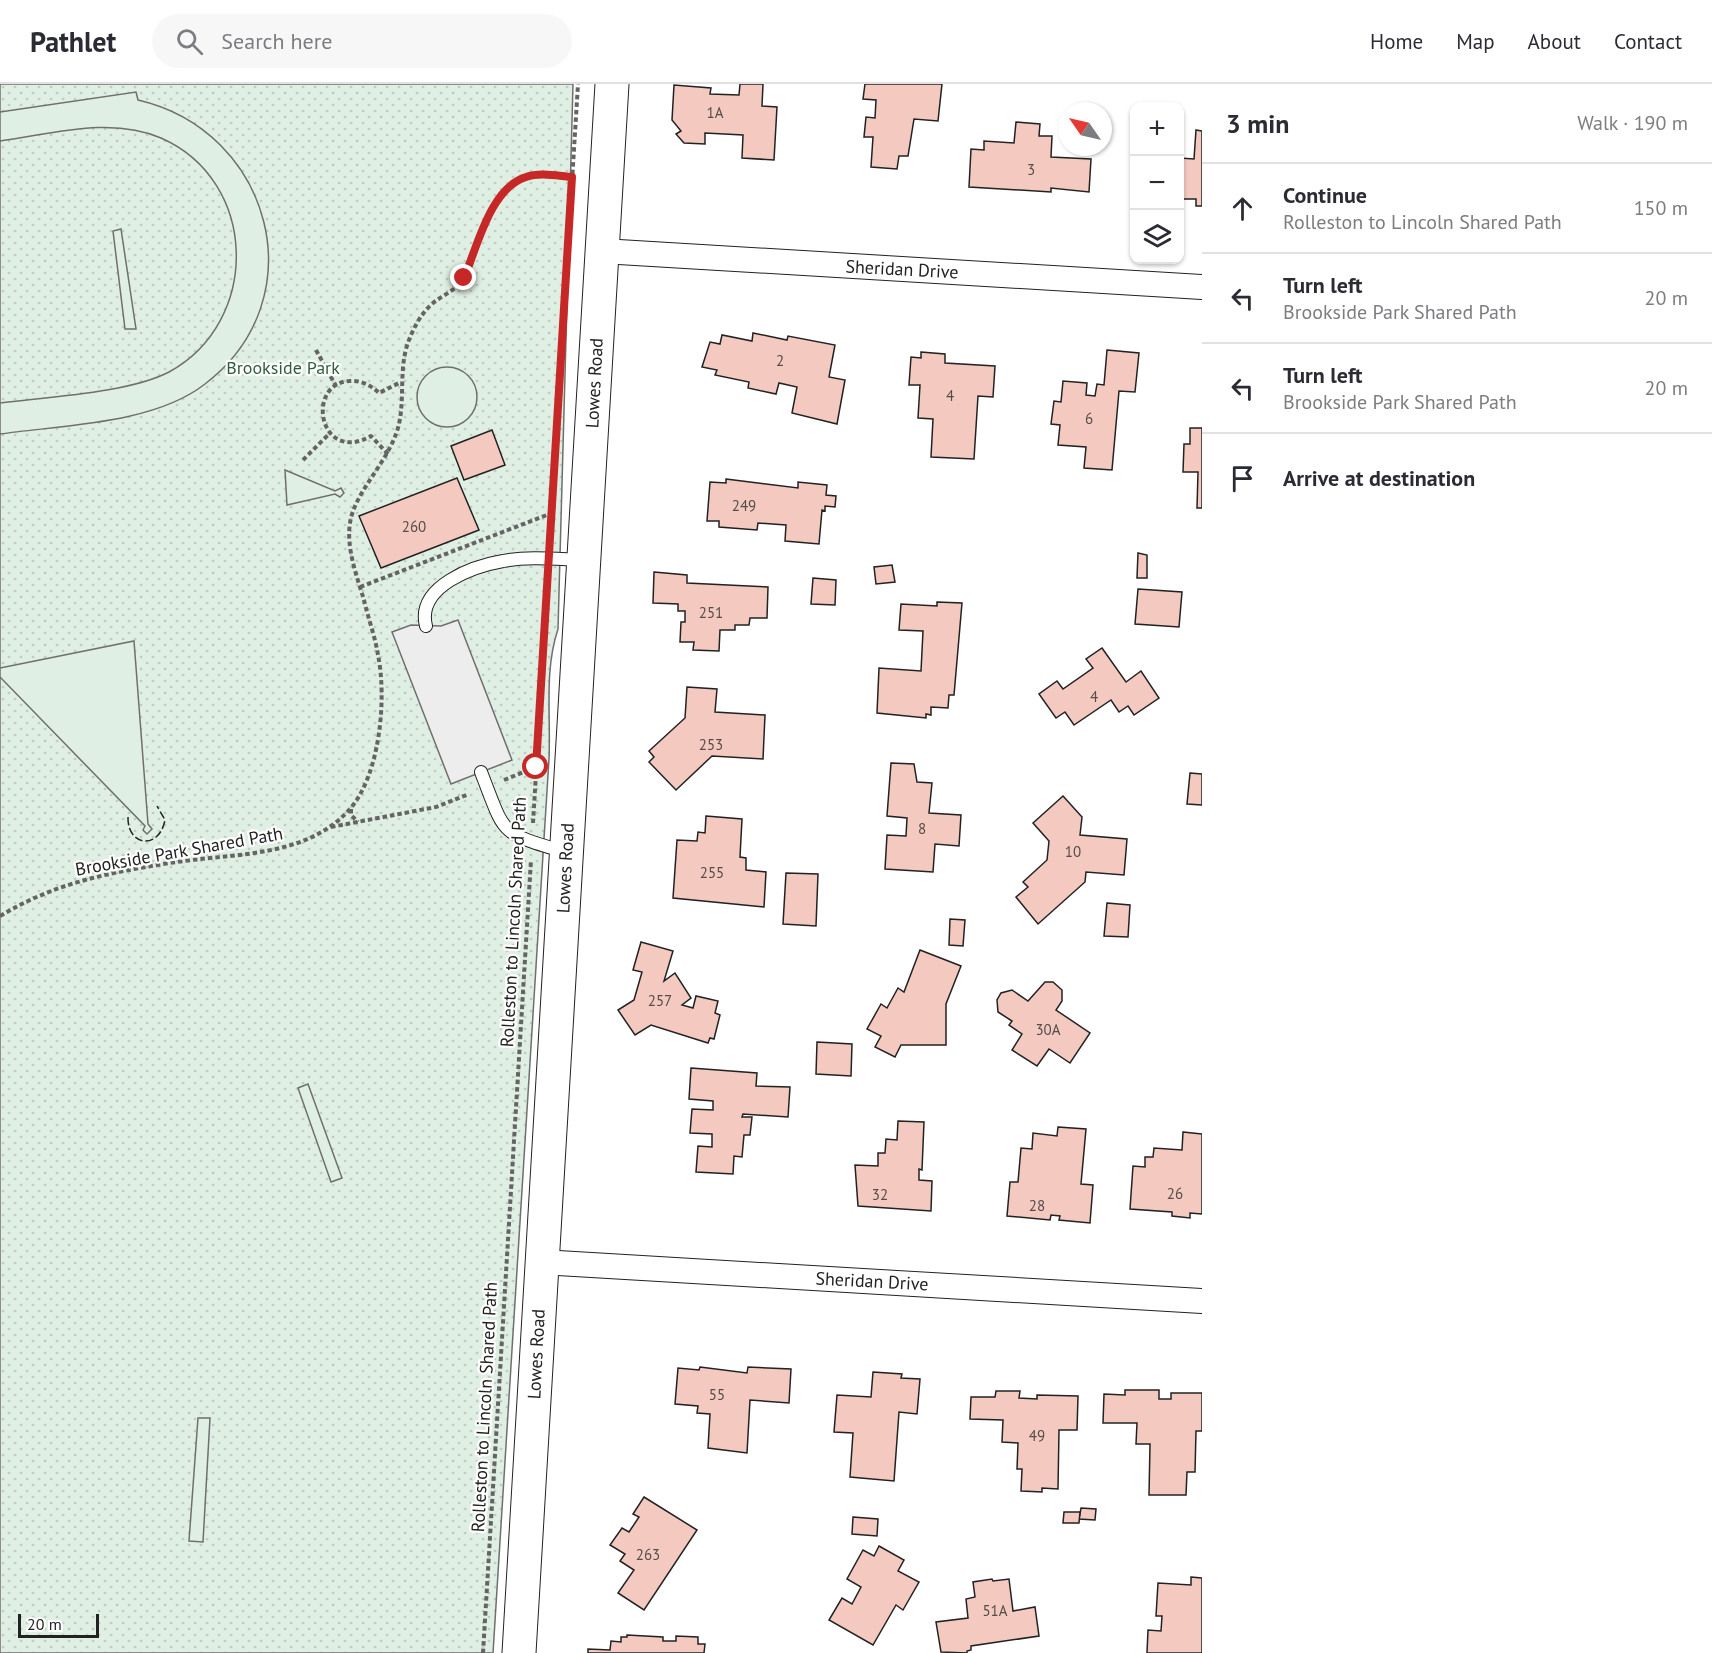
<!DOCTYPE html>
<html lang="en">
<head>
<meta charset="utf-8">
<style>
  body { margin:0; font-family:"PT Sans",sans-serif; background:#f7f7f7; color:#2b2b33 }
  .controls { position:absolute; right:18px; top:18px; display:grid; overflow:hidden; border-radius:12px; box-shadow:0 2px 4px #0004 }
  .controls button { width:54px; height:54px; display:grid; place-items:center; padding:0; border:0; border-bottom:2px solid #e1e1e2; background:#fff; color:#2b2b33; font:30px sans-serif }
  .compass { position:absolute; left:1058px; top:18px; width:54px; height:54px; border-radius:50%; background:#fff; box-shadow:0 2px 4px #0004; rotate:304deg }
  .scale { position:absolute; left:18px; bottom:15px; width:81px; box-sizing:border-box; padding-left:6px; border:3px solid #222; border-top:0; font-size:16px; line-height:21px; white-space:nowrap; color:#222; -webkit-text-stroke:4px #fff; paint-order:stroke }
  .stop { position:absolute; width:18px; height:18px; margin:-14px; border:4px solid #c62828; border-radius:50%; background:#fff }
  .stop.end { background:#c62828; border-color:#fff; box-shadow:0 2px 6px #0008 }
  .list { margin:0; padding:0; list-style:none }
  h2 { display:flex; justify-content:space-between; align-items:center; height:78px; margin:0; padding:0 24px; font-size:26px }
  h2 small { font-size:20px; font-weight:400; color:#7c7c81 }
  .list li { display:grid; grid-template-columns:39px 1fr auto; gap:18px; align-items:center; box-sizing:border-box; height:90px; padding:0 24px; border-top:2px solid #e1e1e2 }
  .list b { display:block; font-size:22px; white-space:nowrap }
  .list p { margin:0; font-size:20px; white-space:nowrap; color:#7c7c81 }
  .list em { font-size:20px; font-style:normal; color:#7c7c81 }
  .icon { flex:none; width:33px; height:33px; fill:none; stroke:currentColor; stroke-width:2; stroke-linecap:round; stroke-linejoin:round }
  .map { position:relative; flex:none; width:1202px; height:1569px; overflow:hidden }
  header { display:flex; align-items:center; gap:36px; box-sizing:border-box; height:84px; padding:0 30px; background:#fff; border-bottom:2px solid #e1e1e2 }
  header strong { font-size:28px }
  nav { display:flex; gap:33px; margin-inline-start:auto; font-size:21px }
  .search { width:420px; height:54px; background:#f7f7f7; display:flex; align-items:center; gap:15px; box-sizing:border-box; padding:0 21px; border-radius:33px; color:#7c7c81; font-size:22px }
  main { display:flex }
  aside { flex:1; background:#fff }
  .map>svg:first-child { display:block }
</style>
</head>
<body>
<header>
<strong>Pathlet</strong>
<div class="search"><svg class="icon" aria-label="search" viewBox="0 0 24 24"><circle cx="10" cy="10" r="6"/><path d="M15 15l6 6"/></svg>Search here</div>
<nav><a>Home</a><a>Map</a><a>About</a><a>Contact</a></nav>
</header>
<main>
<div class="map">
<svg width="1202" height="1569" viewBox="0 0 1202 1569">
  <defs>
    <pattern id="park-dots" width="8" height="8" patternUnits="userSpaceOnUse" patternTransform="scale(1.5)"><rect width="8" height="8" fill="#e0efe3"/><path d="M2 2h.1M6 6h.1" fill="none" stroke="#c0cdc2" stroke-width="1.8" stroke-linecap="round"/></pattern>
  </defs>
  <rect width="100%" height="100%" fill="#fff"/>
  <path fill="url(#park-dots)" stroke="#6f6f6f" stroke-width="1.5" d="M0 0H573L558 545C544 587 551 631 549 675L493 1569H0Z"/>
  <g fill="#e0efe3" stroke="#6f6f6f" stroke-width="1.5">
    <path d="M136 8 138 16C272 47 317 215 205 300 154 340 63 341 0 350V319C46 313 129 309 169 288 261 238 259 97 161 54 111 32 52 50 0 57V28Z"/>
    <polygon points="121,145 136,245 125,245 113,147"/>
    <circle cx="447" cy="313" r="30"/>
    <polygon points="285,386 335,407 341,404 344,409 340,413 335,410 287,421"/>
    <polygon points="134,557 148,740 152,745 147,750 143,746 145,742 0,593 0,584"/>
    <polygon points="308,1000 342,1094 331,1098 298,1004"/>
    <polygon points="198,1334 210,1334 203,1458 189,1457"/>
  </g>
  <polygon fill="#ededed" stroke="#6f6f6f" stroke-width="1.5" points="458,536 512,676 451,700 392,548 411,541 441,542"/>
  <g fill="#f3c9c0" stroke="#222" stroke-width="1.5">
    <polygon points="740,0 763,0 762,22 777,23 774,76 742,74 743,51 705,49 705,60 684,59 676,50 681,47 672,36 674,1 711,4 710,10 739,11"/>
    <polygon points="865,0 942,0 938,37 914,35 908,72 899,72 897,85 871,83 873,53 864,53 866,33 875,34 876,16 863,15"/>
    <polygon points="1016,38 1040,40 1039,52 1052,52 1051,73 1091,75 1089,108 1051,104 1051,108 969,103 971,65 984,66 984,57 1014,59"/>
    <polygon points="1196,46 1202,47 1202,122 1196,122 1196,115 1180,115 1180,74 1194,75"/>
    <polygon points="753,249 787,256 788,252 835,261 829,293 845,296 837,340 792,329 797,303 779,299 776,310 748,304 749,298 715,291 717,286 702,283 710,258 720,260 722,251 752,257"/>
    <polygon points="1107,266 1139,269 1135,308 1119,307 1112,386 1084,384 1086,363 1058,361 1060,341 1051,340 1054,317 1061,318 1063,297 1087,299 1086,311 1095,312 1097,300 1104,301"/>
    <polygon points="921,268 945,270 945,279 995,282 993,313 978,312 974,375 931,373 933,335 918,334 920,301 909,301 911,273 921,274"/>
    <polygon points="1190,344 1202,344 1202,424 1197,424 1198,388 1183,388 1184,360 1190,360"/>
    <polygon points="492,346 505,381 464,396 451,362"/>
    <polygon points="457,394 479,446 381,484 359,432"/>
    <polygon points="726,395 798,404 798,398 827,401 826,411 836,412 835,423 825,422 825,427 822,426 819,460 785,457 786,441 758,439 757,446 719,443 719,437 707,437 710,398 726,399"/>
    <polygon points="1138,469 1147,471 1147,494 1137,494"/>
    <polygon points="892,481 895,498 876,500 874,483"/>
    <polygon points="654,488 687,491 687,499 768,503 767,534 750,534 749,541 735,541 735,546 720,546 719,567 693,566 694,558 680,558 681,538 685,538 685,527 678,527 678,520 653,519"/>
    <polygon points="813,494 836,496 835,521 811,520"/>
    <polygon points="1138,505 1182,508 1179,543 1135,540"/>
    <polygon points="937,518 962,519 954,611 949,611 948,624 931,623 931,631 926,630 926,634 877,629 879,584 921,587 923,547 899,546 901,520 937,522"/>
    <polygon points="1102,564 1126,598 1141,587 1159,614 1134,631 1128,622 1119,628 1111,616 1074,641 1065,628 1056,634 1039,610 1057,597 1063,605 1093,584 1086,575"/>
    <polygon points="687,603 717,605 715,628 765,631 763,675 712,672 676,706 649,678 654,673 649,667 685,634"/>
    <polygon points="891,679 914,680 917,698 932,699 929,729 961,731 959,762 935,760 933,788 885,785 887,751 906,752 907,734 887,732"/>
    <polygon points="1190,689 1202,690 1202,721 1187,720"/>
    <polygon points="1063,712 1082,733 1080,751 1127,755 1124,791 1086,788 1085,798 1038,840 1016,813 1028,803 1023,798 1047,776 1049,757 1033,739"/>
    <polygon points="706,732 742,735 740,773 746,774 746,786 766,788 764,823 673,814 677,756 697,757 698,748 705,749"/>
    <polygon points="786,789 818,790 816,842 783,840"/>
    <polygon points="1107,819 1130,821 1128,853 1104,852"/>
    <polygon points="950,835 965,836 963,862 949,861"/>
    <polygon points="641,858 673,867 664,897 675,889 691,914 682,921 693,924 696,912 718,917 715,929 720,931 714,955 710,954 708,959 651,941 635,951 618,926 634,916 642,888 633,886"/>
    <polygon points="920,866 961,882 946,920 946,961 901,961 895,973 875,963 881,952 867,945 881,920 887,924 898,904 904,908"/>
    <polygon points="1045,898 1053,898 1062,906 1062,917 1056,926 1090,949 1070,979 1049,965 1037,982 1012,966 1022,950 1009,941 1012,937 998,928 997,916 1001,909 1012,906 1028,917"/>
    <polygon points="817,958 852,960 851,992 816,990"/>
    <polygon points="691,984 757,989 756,1002 790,1003 788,1033 743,1030 742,1033 752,1033 750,1051 744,1051 742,1073 734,1072 733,1090 696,1088 698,1062 712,1063 712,1050 690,1049 692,1025 713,1026 713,1017 689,1015"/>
    <polygon points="898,1037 924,1038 922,1086 919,1085 919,1096 932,1097 931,1127 858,1122 855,1081 878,1082 878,1069 885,1069 886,1055 897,1056"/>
    <polygon points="1058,1043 1086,1045 1081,1100 1093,1101 1090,1139 1059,1136 1060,1132 1051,1131 1050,1136 1007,1132 1010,1098 1018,1098 1021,1064 1032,1065 1033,1049 1057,1052"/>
    <polygon points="1183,1048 1202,1050 1202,1130 1190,1129 1190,1134 1172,1132 1172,1128 1130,1125 1133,1082 1145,1083 1145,1073 1153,1073 1154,1064 1182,1066"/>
    <polygon points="700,1283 747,1289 748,1283 791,1285 789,1319 750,1316 747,1369 708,1364 710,1330 697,1329 698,1322 675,1320 678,1284 699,1286"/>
    <polygon points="873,1288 902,1290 901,1294 920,1295 917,1330 899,1328 894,1397 850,1393 853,1349 834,1348 837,1311 871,1313"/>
    <polygon points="1125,1306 1159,1306 1159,1315 1171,1315 1171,1309 1202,1309 1202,1347 1196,1347 1195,1388 1187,1388 1186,1411 1149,1411 1150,1360 1136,1360 1137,1339 1103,1339 1104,1310 1125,1311"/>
    <polygon points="996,1307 1020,1307 1019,1314 1037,1315 1037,1311 1078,1312 1077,1346 1059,1346 1058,1405 1042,1404 1042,1408 1021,1407 1022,1385 1017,1385 1018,1359 1002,1358 1003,1336 970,1335 971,1313 995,1313"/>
    <polygon points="644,1413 697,1446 644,1526 618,1509 634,1486 620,1477 625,1470 610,1461 622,1444 629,1448 639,1433 633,1430"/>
    <polygon points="1081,1424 1096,1425 1095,1436 1079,1435"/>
    <polygon points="1064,1428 1080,1428 1079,1439 1063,1439"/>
    <polygon points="853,1433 878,1435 877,1452 852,1450"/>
    <polygon points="879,1462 904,1476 898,1487 919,1498 903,1526 896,1521 873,1561 829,1536 842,1514 852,1520 861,1503 847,1495 863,1466 874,1472"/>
    <polygon points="1191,1493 1202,1494 1202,1569 1147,1569 1148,1546 1161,1547 1162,1532 1156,1532 1158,1499 1191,1501"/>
    <polygon points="992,1495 993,1497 1009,1495 1013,1527 1035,1523 1039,1552 971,1562 971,1566 967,1567 967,1569 941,1568 936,1538 968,1534 966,1515 975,1513 973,1498"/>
    <polygon points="627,1551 663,1553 663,1557 676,1557 676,1552 698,1553 698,1560 705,1560 704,1569 588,1569 588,1565 610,1566 611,1557 621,1558 621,1553 627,1553"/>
  </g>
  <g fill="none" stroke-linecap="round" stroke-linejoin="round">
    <defs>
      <g id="service">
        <path d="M426 542C416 502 474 482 503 477 528 472 556 475 582 476"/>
        <path d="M481 688C506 752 498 748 565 768"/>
      </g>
      <g id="minor">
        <polyline points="602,167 1202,203"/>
        <polyline points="541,1178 1202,1217"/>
      </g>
      <polyline id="secondary" points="519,1569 612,0"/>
    </defs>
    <use href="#service" stroke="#222" stroke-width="14"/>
    <use href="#minor" stroke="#222" stroke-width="26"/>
    <use href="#secondary" stroke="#222" stroke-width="35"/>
    <g stroke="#646464" stroke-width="4" stroke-dasharray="4.5 3" stroke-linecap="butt">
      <polyline points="316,266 336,302"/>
      <path d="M388 370 371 352C319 381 305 300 349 297 360 296 371 301 379 309L401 298"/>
      <polyline points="303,376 330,349"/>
      <polyline points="550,457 578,0"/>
      <polyline points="360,503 552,429"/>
      <polyline points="504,696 536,683"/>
      <polyline points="351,725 351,731 358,738"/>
      <polyline points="533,739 548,492"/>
      <polyline points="331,743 436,723 469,710"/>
      <path d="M0 832C55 799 107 789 170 779 230 769 305 775 349 726 380 692 387 615 378 571 375 552 368 534 364 516 357 493 346 464 350 439 354 410 385 381 396 350 407 321 397 286 409 256 414 243 422 228 433 219 444 210 456 207 463 194 470 183 473 170 477 158 486 135 501 100 527 93 541 89 558 92 572 93"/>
      <polyline points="483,1569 531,776"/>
    </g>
    <use href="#service" stroke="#fff" stroke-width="12"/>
    <use href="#minor" stroke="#fff" stroke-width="24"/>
    <use href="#secondary" stroke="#fff" stroke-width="33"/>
    <path stroke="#222" stroke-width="1.5" stroke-dasharray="8 3" stroke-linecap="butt" d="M128 733C127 762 159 767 165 736L157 722"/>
  </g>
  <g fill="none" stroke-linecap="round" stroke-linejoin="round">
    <path stroke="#c62828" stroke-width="8" d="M464 194C477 164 490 104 526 93 540 88 558 92 572 93L536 683"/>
  </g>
  <g text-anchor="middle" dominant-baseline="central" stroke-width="4.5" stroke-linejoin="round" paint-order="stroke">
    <g font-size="15" fill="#564c4a">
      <text x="715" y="28">1A</text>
      <text x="1031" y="85">3</text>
      <text x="780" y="276">2</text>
      <text x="950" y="311">4</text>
      <text x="1089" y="334">6</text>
      <text x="744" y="421">249</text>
      <text x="414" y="442">260</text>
      <text x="711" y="528">251</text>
      <text x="1094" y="612">4</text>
      <text x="711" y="660">253</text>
      <text x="922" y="744">8</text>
      <text x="1073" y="767">10</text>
      <text x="712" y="788">255</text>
      <text x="660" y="916">257</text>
      <text x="1048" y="945">30A</text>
      <text x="1175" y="1109">26</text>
      <text x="880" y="1110">32</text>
      <text x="1037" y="1121">28</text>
      <text x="717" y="1310">55</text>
      <text x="1037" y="1351">49</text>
      <text x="648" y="1470">263</text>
      <text x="995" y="1526">51A</text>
    </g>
    <g font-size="18" fill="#222" stroke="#fff">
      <text transform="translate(902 185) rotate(3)">Sheridan Drive</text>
      <text transform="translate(594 299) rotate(-87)">Lowes Road</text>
      <text transform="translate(179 767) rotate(-10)">Brookside Park Shared Path</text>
      <text transform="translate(565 784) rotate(-87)">Lowes Road</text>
      <text transform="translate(513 838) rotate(-87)">Rolleston to Lincoln Shared Path</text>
      <text transform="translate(872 1197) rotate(3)">Sheridan Drive</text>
      <text transform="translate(536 1270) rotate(-87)">Lowes Road</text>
      <text transform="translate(484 1323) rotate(-87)">Rolleston to Lincoln Shared Path</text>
    </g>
    <g font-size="18" fill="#2f5e38" stroke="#fff">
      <text x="283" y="283">Brookside Park</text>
    </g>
  </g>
</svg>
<div class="controls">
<button>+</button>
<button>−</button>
<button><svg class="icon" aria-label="layers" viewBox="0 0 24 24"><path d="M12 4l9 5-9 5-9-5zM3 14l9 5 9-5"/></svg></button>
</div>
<svg class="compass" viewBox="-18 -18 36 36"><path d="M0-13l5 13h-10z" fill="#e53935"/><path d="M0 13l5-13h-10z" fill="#7c7c81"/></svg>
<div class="scale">20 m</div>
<div class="stop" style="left:536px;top:683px"></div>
<div class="stop end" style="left:464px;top:194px"></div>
</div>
<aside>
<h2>3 min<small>Walk · 190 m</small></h2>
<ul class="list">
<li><svg class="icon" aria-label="ahead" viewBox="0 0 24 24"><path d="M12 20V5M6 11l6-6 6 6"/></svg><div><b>Continue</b><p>Rolleston to Lincoln Shared Path</p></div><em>150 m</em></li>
<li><svg class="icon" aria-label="left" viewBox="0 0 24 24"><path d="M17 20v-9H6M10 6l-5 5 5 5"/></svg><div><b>Turn left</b><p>Brookside Park Shared Path</p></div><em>20 m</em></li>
<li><svg class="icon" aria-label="left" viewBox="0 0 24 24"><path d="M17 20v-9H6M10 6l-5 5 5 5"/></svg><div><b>Turn left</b><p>Brookside Park Shared Path</p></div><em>20 m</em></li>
<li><svg class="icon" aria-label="arrive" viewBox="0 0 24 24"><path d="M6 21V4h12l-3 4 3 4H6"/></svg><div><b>Arrive at destination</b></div></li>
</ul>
</aside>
</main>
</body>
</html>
